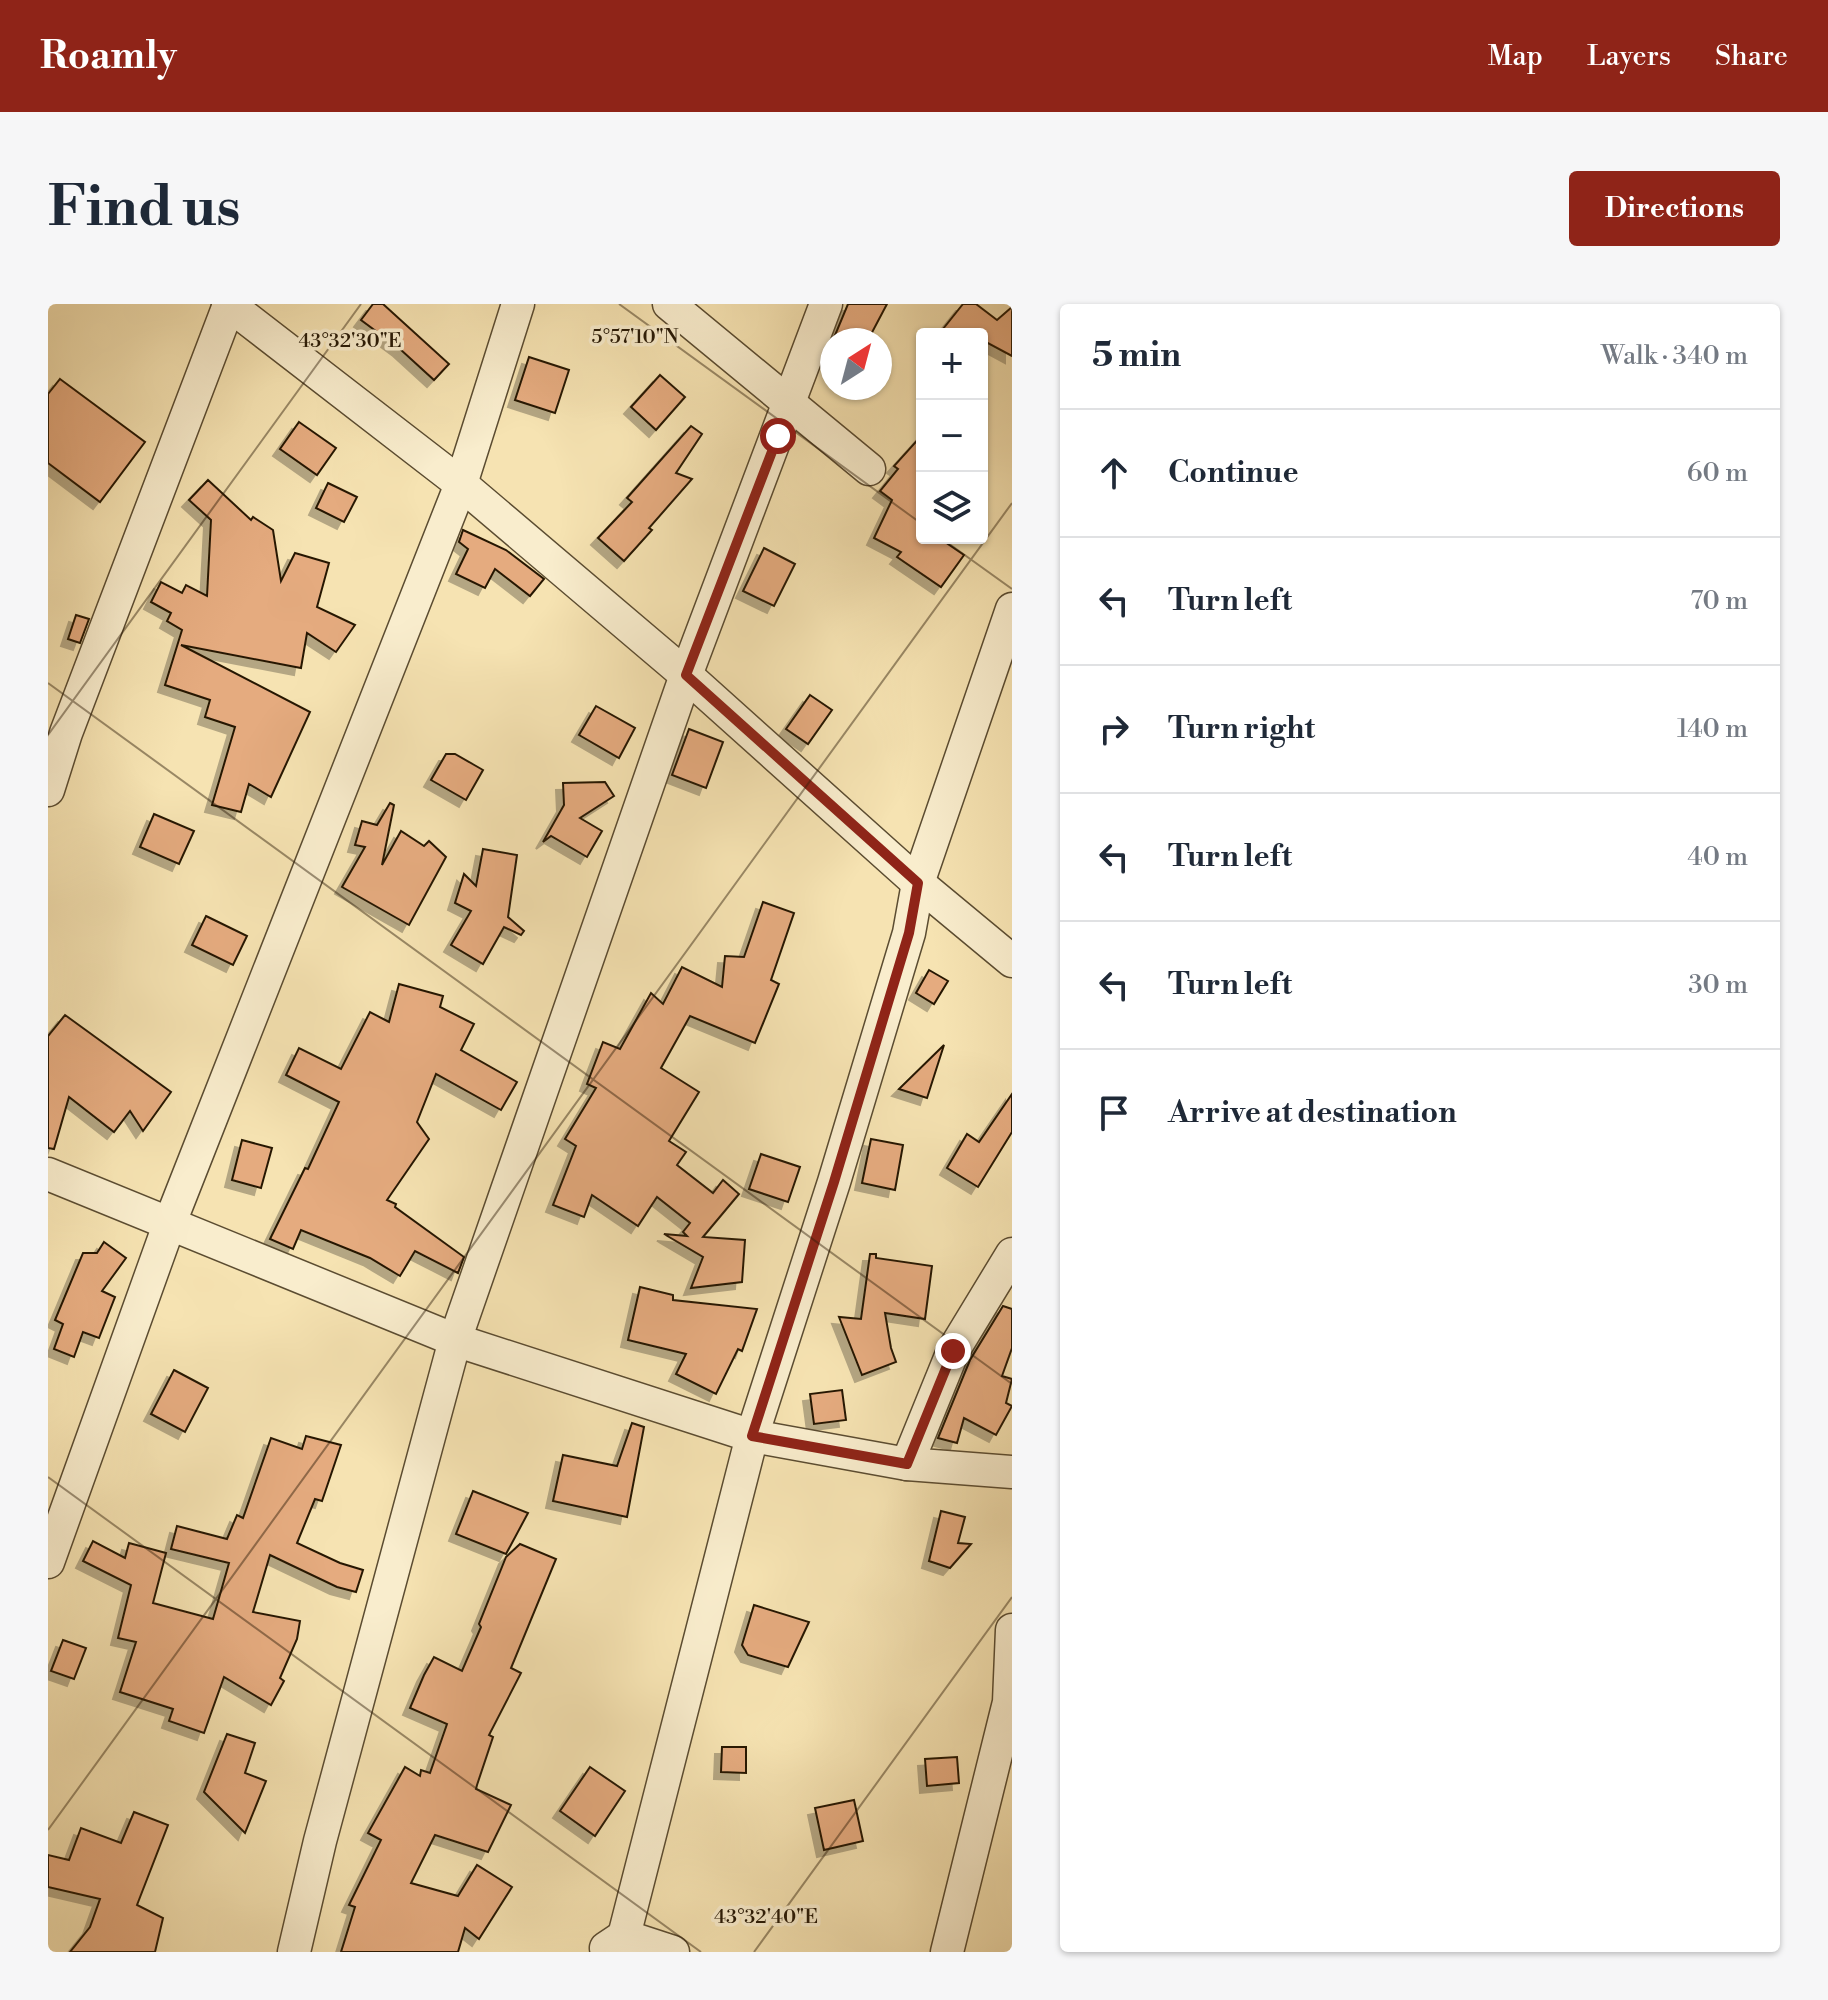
<!DOCTYPE html>
<html lang="en">
<head>
<meta charset="utf-8">
<style>
  body { margin:0; font-family:"Libre Bodoni",serif; background:#f6f6f7; color:#1f2937 }
  .controls { position:absolute; right:24px; top:24px; display:grid; overflow:hidden; border-radius:8px; box-shadow:0 2px 6px #0004 }
  .controls button { width:72px; height:72px; display:grid; place-items:center; padding:0; border:0; border-bottom:2px solid #e0e1e3; background:#fff; color:#1f2937; font:40px sans-serif }
  .compass { position:absolute; left:772px; top:24px; width:72px; height:72px; border-radius:50%; background:#fff; box-shadow:0 2px 6px #0004; rotate:36deg }
  .stop { position:absolute; width:24px; height:24px; margin:-18px; border:6px solid #8f2418; border-radius:50%; background:#fff }
  .stop.end { background:#8f2418; border-color:#fff; box-shadow:0 2px 8px #0008 }
  .list { margin:0; padding:0; list-style:none }
  h2 { display:flex; justify-content:space-between; align-items:center; height:104px; margin:0; padding:0 32px; font-size:34px }
  h2 small { font-size:26px; font-weight:400; color:#747a83 }
  .list li { display:grid; grid-template-columns:52px 1fr auto; gap:24px; align-items:center; box-sizing:border-box; height:128px; padding:0 32px; border-top:2px solid #e0e1e3 }
  .list b { display:block; font-size:30px; white-space:nowrap }
  .list em { font-size:26px; font-style:normal; color:#747a83 }
  .icon { flex:none; width:44px; height:44px; fill:none; stroke:currentColor; stroke-width:2; stroke-linecap:round; stroke-linejoin:round }
  .map { position:relative; flex:none; width:964px; height:1648px; overflow:hidden; border-radius:8px }
  header { display:flex; align-items:center; gap:48px; box-sizing:border-box; height:112px; padding:0 40px; background:#8f2418; color:#fff }
  header strong { font-size:38px }
  nav { display:flex; gap:44px; margin-inline-start:auto; font-size:28px }
  .intro { display:flex; align-items:center; justify-content:space-between; box-sizing:border-box; height:192px; padding:0 48px }
  h1 { margin:0; font-size:56px }
  .button { padding:20px 36px; border-radius:8px; background:#8f2418; color:#fff; font-size:28px; font-weight:700 }
  main { display:flex; gap:48px; padding:0 48px }
  aside { flex:1; background:#fff; border-radius:8px; box-shadow:0 2px 6px #0004 }
  .map>svg:first-child { display:block }
</style>
</head>
<body>
<header>
<strong>Roamly</strong>
<nav><a>Map</a><a>Layers</a><a>Share</a></nav>
</header>
<div class="intro"><h1>Find us</h1><a class="button">Directions</a></div>
<main>
<div class="map">
<svg width="964" height="1648" viewBox="0 0 964 1648">
  <defs>
    <filter id="shadow"><feDropShadow dx="-7" dy="7" stdDeviation="0" flood-color="#0004"/></filter>
  </defs>
  <rect width="100%" height="100%" fill="#f6e3b2"/>
  <filter id="stains"><feTurbulence type="fractalNoise" baseFrequency=".0025" numOctaves="4"/><feColorMatrix values="0 0 0 0 .2 0 0 0 0 .09 0 0 0 0 .02 0 0 0 .5 -.17"/></filter>
  <radialGradient id="worn" r=".72"><stop offset=".6" stop-color="#630" stop-opacity="0"/><stop offset="1" stop-color="#630" stop-opacity=".3"/></radialGradient>
  <g fill="#e5ab7f" stroke="#271906" stroke-width="2" filter="url(#shadow)">
    <polygon points="325,0 335,0 401,60 386,76 352,45 313,16"/>
    <polygon points="800,0 839,0 820,36 785,36"/>
    <polygon points="915,0 928,0 949,16 964,3 964,52 934,36 934,30 891,30"/>
    <polygon points="481,53 521,66 507,109 467,96"/>
    <polygon points="612,71 637,93 608,126 583,103"/>
    <polygon points="12,75 97,138 52,198 0,159 0,90"/>
    <polygon points="251,118 288,144 269,171 232,145"/>
    <polygon points="643,122 654,130 628,169 644,175 601,224 604,226 576,257 550,234 584,198 579,194"/>
    <polygon points="874,131 874,234 891,234 916,251 893,283 849,253 853,248 826,234 844,196 832,187 850,165 846,162"/>
    <polygon points="160,176 203,216 205,213 225,226 233,277 247,249 281,259 269,303 307,321 288,348 259,329 253,364 133,341 262,408 223,493 201,480 193,508 164,501 187,423 157,413 162,396 117,381 134,326 119,317 123,309 103,298 113,278 134,289 138,281 159,292 163,216 141,196"/>
    <polygon points="280,179 309,193 296,218 268,204"/>
    <polygon points="415,226 458,246 496,275 482,292 447,265 437,284 408,270 420,245 411,238"/>
    <polygon points="716,244 747,260 726,302 695,287"/>
    <polygon points="28,311 41,315 32,339 20,335"/>
    <polygon points="762,391 784,406 760,440 738,425"/>
    <polygon points="548,402 587,424 571,454 531,431"/>
    <polygon points="641,425 675,438 658,484 624,471"/>
    <polygon points="398,450 407,450 435,466 418,496 383,476"/>
    <polygon points="557,478 566,492 532,514 554,527 539,553 503,532 495,538 516,501 515,479"/>
    <polygon points="342,499 346,501 334,561 353,527 376,542 381,537 398,553 361,621 294,583 317,543 307,541 314,517 329,521"/>
    <polygon points="106,510 146,527 131,560 92,543"/>
    <polygon points="435,545 469,551 460,613 476,627 473,631 456,623 435,660 403,641 423,607 407,599 416,570 428,582"/>
    <polygon points="715,598 746,609 723,676 731,680 707,739 642,712 613,764 651,788 621,837 638,848 629,861 665,889 675,876 691,890 655,933 697,936 694,978 643,984 655,953 616,930 639,932 635,928 642,919 609,893 590,922 544,891 536,913 505,901 528,842 517,835 548,784 539,780 555,738 572,745 603,689 615,700 634,663 674,683 677,652 696,653"/>
    <polygon points="158,612 199,632 185,661 144,641"/>
    <polygon points="881,666 900,677 886,700 868,689"/>
    <polygon points="351,680 395,692 392,703 426,720 413,746 469,778 453,806 388,770 369,818 381,835 339,896 348,900 347,903 416,953 410,969 367,947 352,972 322,954 253,926 245,945 222,935 257,864 260,865 291,798 238,771 251,744 293,765 322,708 341,718"/>
    <polygon points="17,711 123,788 95,827 82,807 66,828 21,793 6,845 0,844 0,732"/>
    <polygon points="896,741 879,794 851,785"/>
    <polygon points="964,790 964,828 930,883 899,864 919,830 931,838"/>
    <polygon points="823,835 855,841 847,886 814,879"/>
    <polygon points="194,836 224,844 213,884 184,876"/>
    <polygon points="713,850 752,863 740,898 701,885"/>
    <polygon points="56,938 78,954 54,987 67,993 51,1034 35,1028 26,1053 6,1045 15,1020 7,1016 35,949 49,949"/>
    <polygon points="822,950 828,950 828,954 884,962 877,1015 837,1009 843,1044 848,1058 814,1071 791,1013 813,1015"/>
    <polygon points="592,983 625,991 625,996 709,1005 694,1047 690,1045 668,1090 628,1070 638,1050 580,1036"/>
    <polygon points="955,1002 964,1005 964,1044 954,1072 964,1075 958,1099 964,1102 948,1131 916,1114 909,1139 890,1134 922,1056"/>
    <polygon points="126,1066 160,1084 137,1128 103,1110"/>
    <polygon points="794,1086 798,1116 766,1120 762,1090"/>
    <polygon points="584,1119 596,1123 579,1213 505,1197 515,1151 569,1162"/>
    <polygon points="258,1132 293,1141 274,1197 267,1195 249,1239 292,1259 315,1266 308,1288 289,1283 222,1251 205,1308 252,1317 249,1335 232,1374 236,1377 223,1401 176,1373 156,1429 121,1417 125,1405 72,1388 88,1338 70,1334 83,1281 35,1257 45,1237 77,1254 81,1239 118,1249 105,1299 165,1315 181,1259 123,1245 129,1222 179,1235 189,1211 195,1214 223,1134 254,1145"/>
    <polygon points="425,1187 480,1209 458,1250 408,1230"/>
    <polygon points="893,1207 917,1213 910,1239 923,1240 902,1264 881,1257"/>
    <polygon points="472,1240 508,1255 463,1364 473,1369 441,1431 445,1433 429,1481 428,1485 463,1501 440,1548 387,1531 363,1579 410,1592 429,1561 464,1583 431,1635 417,1624 410,1648 293,1648 307,1603 301,1601 333,1536 320,1529 357,1463 372,1472 373,1466 382,1469 399,1420 362,1404 376,1371 386,1353 414,1367 433,1323 431,1320 458,1253"/>
    <polygon points="706,1301 761,1318 740,1363 700,1351 694,1341"/>
    <polygon points="15,1336 38,1344 26,1375 3,1367"/>
    <polygon points="179,1430 207,1439 197,1469 218,1477 197,1529 156,1488"/>
    <polygon points="674,1443 698,1443 698,1469 673,1468"/>
    <polygon points="909,1453 911,1479 879,1482 877,1455"/>
    <polygon points="542,1463 577,1487 547,1532 512,1507"/>
    <polygon points="806,1496 815,1537 776,1546 767,1504"/>
    <polygon points="86,1508 120,1521 89,1601 115,1614 107,1648 22,1648 42,1623 52,1595 0,1583 0,1551 21,1556 33,1524 73,1539"/>
  </g>
  <g fill="none" stroke-linecap="round" stroke-linejoin="round">
    <defs>
      <g id="street">
        <polyline points="180,0 413,180 638,371 870,579 964,657"/>
        <polyline points="621,0 821,165"/>
        <polyline points="0,486 18,429 181,1"/>
        <polyline points="0,870 407,1036 704,1132 859,1160 964,1168"/>
        <polyline points="859,1160 905,1047 964,950"/>
        <polyline points="0,1258 121,921 413,180 470,0"/>
        <polyline points="558,1644 576,1632 625,1648"/>
        <polyline points="246,1648 272,1537 407,1036 638,371 778,0"/>
        <polyline points="574,1648 576,1632 704,1132 786,878 861,629 870,579 964,305"/>
        <polyline points="899,1648 961,1398 964,1326"/>
      </g>
    </defs>
    <use href="#street" stroke="#5b4c31" stroke-width="35"/>
    <use href="#street" stroke="#f9edcd" stroke-width="32"/>
  </g>
  <g fill="none" stroke-linecap="round" stroke-linejoin="round">
    <polyline stroke="#8f2418" stroke-width="10" points="730,132 638,371 870,579 861,629 786,878 704,1132 859,1160 905,1047"/>
  </g>
  <path fill="none" stroke="#271906" stroke-width="2" stroke-opacity="0.45" d="M571 0 874 220M893 234 964 285M0 379 964 1080M0 431 313 0M0 1173 653 1648M0 1526 964 199M706 1648 964 1293"/>
  <g font-size="20" text-anchor="middle" fill="#271906" stroke="#f9edcd" stroke-width="7" stroke-linejoin="round" paint-order="stroke">
    <text x="587" y="39">5°57'10"N</text>
    <text x="302" y="43">43°32'30"E</text>
    <text x="718" y="1619">43°32'40"E</text>
  </g>
  <rect width="100%" height="100%" filter="url(#stains)"/>
  <rect width="100%" height="100%" fill="url(#worn)"/>
</svg>
<div class="controls">
<button>+</button>
<button>−</button>
<button><svg class="icon" aria-label="layers" viewBox="0 0 24 24"><path d="M12 4l9 5-9 5-9-5zM3 14l9 5 9-5"/></svg></button>
</div>
<svg class="compass" viewBox="-18 -18 36 36"><path d="M0-13l5 13h-10z" fill="#e53935"/><path d="M0 13l5-13h-10z" fill="#747a83"/></svg>
<div class="stop" style="left:730px;top:132px"></div>
<div class="stop end" style="left:905px;top:1047px"></div>
</div>
<aside>
<h2>5 min<small>Walk · 340 m</small></h2>
<ul class="list">
<li><svg class="icon" aria-label="ahead" viewBox="0 0 24 24"><path d="M12 20V5M6 11l6-6 6 6"/></svg><div><b>Continue</b></div><em>60 m</em></li>
<li><svg class="icon" aria-label="left" viewBox="0 0 24 24"><path d="M17 20v-9H6M10 6l-5 5 5 5"/></svg><div><b>Turn left</b></div><em>70 m</em></li>
<li><svg class="icon" aria-label="right" viewBox="0 0 24 24"><path d="M7 20v-9h11M14 6l5 5-5 5"/></svg><div><b>Turn right</b></div><em>140 m</em></li>
<li><svg class="icon" aria-label="left" viewBox="0 0 24 24"><path d="M17 20v-9H6M10 6l-5 5 5 5"/></svg><div><b>Turn left</b></div><em>40 m</em></li>
<li><svg class="icon" aria-label="left" viewBox="0 0 24 24"><path d="M17 20v-9H6M10 6l-5 5 5 5"/></svg><div><b>Turn left</b></div><em>30 m</em></li>
<li><svg class="icon" aria-label="arrive" viewBox="0 0 24 24"><path d="M6 21V4h12l-3 4 3 4H6"/></svg><div><b>Arrive at destination</b></div></li>
</ul>
</aside>
</main>
</body>
</html>
